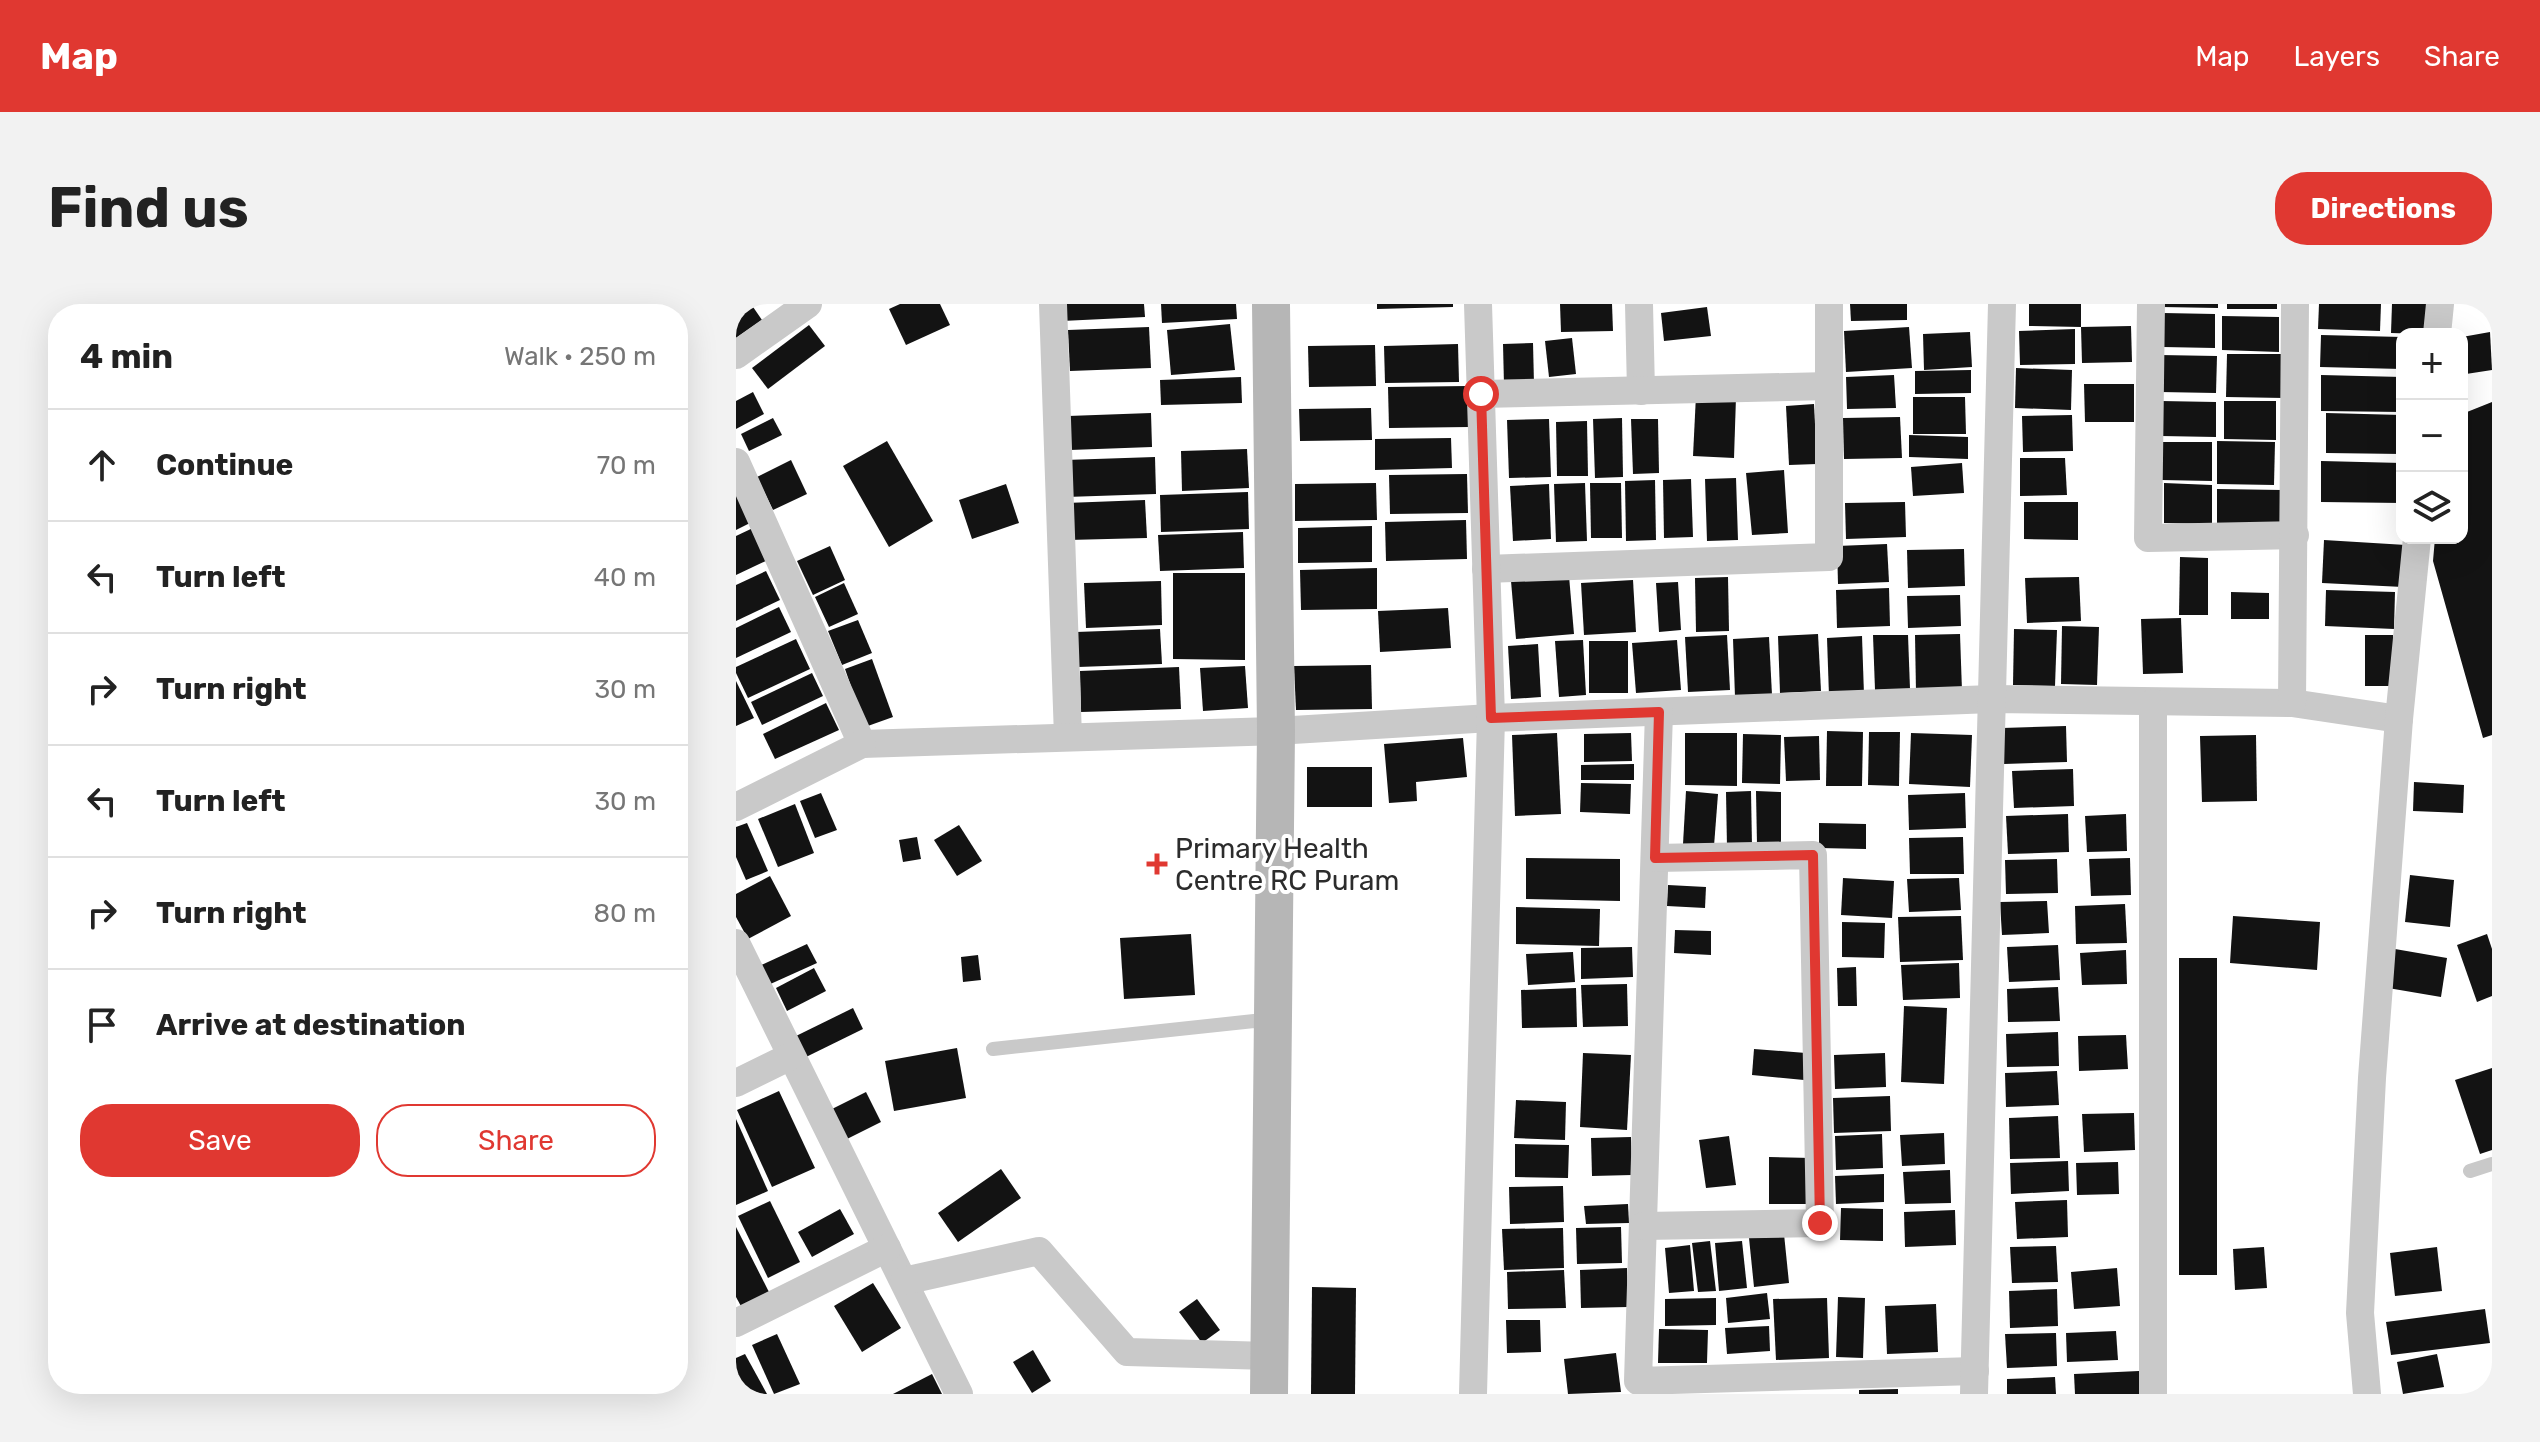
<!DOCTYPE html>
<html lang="en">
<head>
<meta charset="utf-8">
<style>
  body { margin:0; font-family:Rubik,sans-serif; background:#f2f2f2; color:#222 }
  .controls { position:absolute; right:24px; top:24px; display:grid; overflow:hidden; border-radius:16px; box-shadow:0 8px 32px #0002 }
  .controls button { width:72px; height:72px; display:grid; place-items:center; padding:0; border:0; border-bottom:2px solid #e0e0e0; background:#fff; color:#222; font:40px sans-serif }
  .stop { position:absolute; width:24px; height:24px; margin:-18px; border:6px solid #e03831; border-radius:50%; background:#fff }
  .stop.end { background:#e03831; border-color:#fff; box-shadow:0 2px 8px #0008 }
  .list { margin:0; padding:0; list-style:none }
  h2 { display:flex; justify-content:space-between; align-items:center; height:104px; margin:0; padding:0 32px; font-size:34px }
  h2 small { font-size:26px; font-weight:400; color:#767676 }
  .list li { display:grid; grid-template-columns:52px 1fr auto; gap:24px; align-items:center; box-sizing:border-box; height:112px; padding:0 32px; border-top:2px solid #e0e0e0 }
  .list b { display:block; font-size:30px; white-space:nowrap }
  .list em { font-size:26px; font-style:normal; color:#767676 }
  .actions { display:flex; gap:16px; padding:24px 32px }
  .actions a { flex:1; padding:18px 0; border:2px solid #e03831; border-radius:32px; text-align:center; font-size:28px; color:#e03831 }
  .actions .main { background:#e03831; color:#fff }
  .icon { flex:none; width:44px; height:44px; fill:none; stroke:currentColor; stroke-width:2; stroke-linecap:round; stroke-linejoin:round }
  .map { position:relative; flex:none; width:1756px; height:1090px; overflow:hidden; border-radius:32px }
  header { display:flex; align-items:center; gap:48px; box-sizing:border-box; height:112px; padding:0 40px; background:#e03831; color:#fff }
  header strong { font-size:38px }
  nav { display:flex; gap:44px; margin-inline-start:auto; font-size:28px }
  .intro { display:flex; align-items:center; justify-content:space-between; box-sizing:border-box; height:192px; padding:0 48px }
  h1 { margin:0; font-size:56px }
  .button { padding:20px 36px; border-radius:32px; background:#e03831; color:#fff; font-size:28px; font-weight:700 }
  main { display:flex; gap:48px; padding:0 48px }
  aside { flex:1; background:#fff; border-radius:32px; box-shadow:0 8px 32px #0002 }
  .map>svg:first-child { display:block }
</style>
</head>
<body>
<header>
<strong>Map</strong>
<nav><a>Map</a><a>Layers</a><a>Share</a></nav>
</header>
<div class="intro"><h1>Find us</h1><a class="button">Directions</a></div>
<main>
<aside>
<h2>4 min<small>Walk · 250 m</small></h2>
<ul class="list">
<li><svg class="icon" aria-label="ahead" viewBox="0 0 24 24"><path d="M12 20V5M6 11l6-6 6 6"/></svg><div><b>Continue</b></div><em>70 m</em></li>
<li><svg class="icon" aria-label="left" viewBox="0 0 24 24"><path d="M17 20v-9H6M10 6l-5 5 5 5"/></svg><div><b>Turn left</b></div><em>40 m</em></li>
<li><svg class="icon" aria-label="right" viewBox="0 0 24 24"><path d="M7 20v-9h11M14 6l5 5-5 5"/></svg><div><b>Turn right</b></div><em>30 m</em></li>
<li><svg class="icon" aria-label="left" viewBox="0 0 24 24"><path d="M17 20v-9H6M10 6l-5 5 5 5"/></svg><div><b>Turn left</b></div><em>30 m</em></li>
<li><svg class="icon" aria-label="right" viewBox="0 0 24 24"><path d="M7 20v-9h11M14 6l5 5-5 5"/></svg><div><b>Turn right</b></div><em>80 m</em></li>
<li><svg class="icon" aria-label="arrive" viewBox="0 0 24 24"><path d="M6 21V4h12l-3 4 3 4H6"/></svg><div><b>Arrive at destination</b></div></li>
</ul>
<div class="actions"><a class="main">Save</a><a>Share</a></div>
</aside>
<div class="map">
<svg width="1756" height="1090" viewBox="0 0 1756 1090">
  <rect width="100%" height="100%" fill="#fff"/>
  <g fill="#131313">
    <polygon points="0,0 15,0 26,16 0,34"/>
    <polygon points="164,0 204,0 214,21 170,41 153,5"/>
    <polygon points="325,0 408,0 409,13 326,17"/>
    <polygon points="425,0 500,0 501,15 426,19"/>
    <polygon points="641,0 717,0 717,3 641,5"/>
    <polygon points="824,0 876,0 877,27 825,28"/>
    <polygon points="1114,0 1171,0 1171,16 1115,17"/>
    <polygon points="1293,0 1345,0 1345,23 1293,22"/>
    <polygon points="1426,0 1482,0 1482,4 1426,3"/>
    <rect x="1491" y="0" width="50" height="5"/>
    <polygon points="1583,0 1645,0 1644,27 1582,25"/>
    <polygon points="1656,0 1692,0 1691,30 1655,29"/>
    <polygon points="971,3 975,32 928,37 925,9"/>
    <polygon points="1427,9 1479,10 1479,44 1427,43"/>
    <polygon points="1486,12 1543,13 1543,48 1486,46"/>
    <polygon points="494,20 499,66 435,71 431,26"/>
    <polygon points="73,21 89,42 32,85 16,64"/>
    <polygon points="1395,22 1396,58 1346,59 1345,23"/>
    <polygon points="413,23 415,64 334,67 332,26"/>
    <polygon points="1173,23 1176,64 1110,68 1108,27"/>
    <polygon points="1339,25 1339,60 1284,61 1283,27"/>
    <polygon points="1234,28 1236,63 1188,66 1187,30"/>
    <polygon points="1754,28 1756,66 1730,70 1726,33"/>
    <polygon points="1585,31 1666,33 1666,65 1584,63"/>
    <polygon points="836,34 840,70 813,73 809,37"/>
    <polygon points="797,39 798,80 768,81 767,40"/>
    <polygon points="722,40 723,78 649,79 648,42"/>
    <polygon points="639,41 640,82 573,83 572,42"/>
    <polygon points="1491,50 1548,50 1548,94 1490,93"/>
    <polygon points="1424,51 1481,52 1480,89 1424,88"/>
    <polygon points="1280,64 1336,66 1335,106 1279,104"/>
    <polygon points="1235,66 1235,89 1179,90 1179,67"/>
    <polygon points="1158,71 1160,104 1111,105 1110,73"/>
    <polygon points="1585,71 1666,73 1666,108 1585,107"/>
    <polygon points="505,73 506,99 425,101 424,76"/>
    <polygon points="1348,80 1398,80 1398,118 1349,118"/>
    <polygon points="732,82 733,123 653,124 652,83"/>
    <polygon points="17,88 28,110 0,125 0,97"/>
    <polygon points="960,91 1000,93 998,154 957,152"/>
    <polygon points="1177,93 1229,93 1230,130 1177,130"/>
    <polygon points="1425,97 1480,98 1480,133 1425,132"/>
    <polygon points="1488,97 1540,97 1540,136 1488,135"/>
    <polygon points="1756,98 1756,431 1747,434 1697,257 1699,234 1726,234 1726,110"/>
    <polygon points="1078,100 1081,160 1053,161 1050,102"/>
    <polygon points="635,104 636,136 564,137 563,105"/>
    <polygon points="415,109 416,143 334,146 332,112"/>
    <polygon points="1590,109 1666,111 1666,150 1590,149"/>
    <polygon points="1336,111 1337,147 1287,148 1286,112"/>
    <polygon points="1164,113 1166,154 1108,155 1107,114"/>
    <polygon points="37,114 46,131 13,147 5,130"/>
    <polygon points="886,114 887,173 859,174 857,115"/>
    <polygon points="813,115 815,173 773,174 771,116"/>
    <polygon points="895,115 922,115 923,169 897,170"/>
    <polygon points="851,117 852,172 821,172 820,118"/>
    <polygon points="1173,131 1232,133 1232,155 1173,153"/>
    <polygon points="715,134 716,164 639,166 639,135"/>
    <polygon points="151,137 197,217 153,243 107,162"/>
    <polygon points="1481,137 1539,138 1538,181 1481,180"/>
    <polygon points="1426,138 1476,138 1476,177 1425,176"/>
    <polygon points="511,145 513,184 446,187 445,147"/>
    <polygon points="419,153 420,190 330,193 329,156"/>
    <polygon points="1284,154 1329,154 1331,191 1284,192"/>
    <polygon points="55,156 71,190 37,206 21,173"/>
    <polygon points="1585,157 1666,159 1666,199 1585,198"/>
    <polygon points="1226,159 1228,189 1177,192 1175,163"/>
    <polygon points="1048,166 1052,229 1016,231 1010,169"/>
    <polygon points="731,170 732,209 654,210 653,171"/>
    <polygon points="1000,174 1002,236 971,237 969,175"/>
    <polygon points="955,175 957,233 928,234 927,176"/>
    <polygon points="919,176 920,236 890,237 889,177"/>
    <polygon points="640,179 641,216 559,217 559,180"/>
    <polygon points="849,179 851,237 820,238 818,180"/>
    <polygon points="854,179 885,179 886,234 855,234"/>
    <polygon points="1428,179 1476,181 1476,220 1428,219"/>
    <polygon points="270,180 283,219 236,235 223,196"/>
    <polygon points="813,180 815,235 777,237 774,182"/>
    <polygon points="1481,185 1546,186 1545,223 1481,222"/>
    <polygon points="0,188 18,217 0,226"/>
    <polygon points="512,188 513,225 425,228 424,191"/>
    <polygon points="409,196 411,234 332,236 330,199"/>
    <polygon points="1169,198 1170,233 1110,235 1109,199"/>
    <polygon points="1288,198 1342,198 1342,236 1288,235"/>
    <polygon points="730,216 731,255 650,257 649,218"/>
    <polygon points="636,222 636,258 562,259 562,224"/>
    <polygon points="19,223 34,255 0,271 0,232"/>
    <polygon points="507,228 508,264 424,267 422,231"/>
    <polygon points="1588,236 1670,241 1667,283 1586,279"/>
    <polygon points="1151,240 1153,278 1102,280 1101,242"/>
    <polygon points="94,242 109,276 77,291 61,257"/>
    <polygon points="1228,245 1229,282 1172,284 1171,246"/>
    <polygon points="1444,253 1472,254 1472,311 1443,311"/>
    <polygon points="641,264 641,305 565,306 564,266"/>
    <polygon points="30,267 44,296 0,317 0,281"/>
    <polygon points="437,269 509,269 509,356 437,355"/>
    <polygon points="833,272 838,330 780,335 775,277"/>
    <polygon points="992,273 993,327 960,328 959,274"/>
    <polygon points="1343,273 1345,317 1291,319 1289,274"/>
    <polygon points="897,276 900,328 848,331 845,279"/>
    <polygon points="425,277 426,321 350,324 348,279"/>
    <polygon points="942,278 945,326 923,328 920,279"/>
    <polygon points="108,279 122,310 93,323 79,293"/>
    <polygon points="1153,284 1154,322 1101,324 1100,286"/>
    <polygon points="1590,286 1659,288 1658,325 1589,322"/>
    <polygon points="1495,288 1533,289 1533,315 1495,315"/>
    <polygon points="1224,291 1225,322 1172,324 1171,292"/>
    <polygon points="43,303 55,328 0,354 0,324"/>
    <polygon points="712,304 715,344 644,348 642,307"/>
    <polygon points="1445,314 1447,369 1407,370 1405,315"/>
    <polygon points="122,316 136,349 106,361 92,327"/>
    <polygon points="1326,322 1363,323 1361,381 1325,380"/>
    <polygon points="424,325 426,360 342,363 340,328"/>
    <polygon points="1278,325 1321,326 1319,382 1277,381"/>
    <polygon points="1082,330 1085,387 1044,389 1042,332"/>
    <polygon points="1224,330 1226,387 1180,388 1179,331"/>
    <polygon points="991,331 994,386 952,388 949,333"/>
    <polygon points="1137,331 1172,331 1174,385 1139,386"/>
    <rect x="1629" y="331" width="28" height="51"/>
    <polygon points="1126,332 1128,391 1093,392 1091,334"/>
    <polygon points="1033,333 1036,391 999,393 997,335"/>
    <polygon points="60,335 74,365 12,394 0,369 0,363"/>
    <polygon points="847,336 850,391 823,393 819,337"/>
    <polygon points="941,336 945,386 900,389 896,339"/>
    <rect x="853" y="337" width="39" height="52"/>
    <polygon points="802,340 805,393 775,395 772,342"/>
    <polygon points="136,355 157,413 129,423 109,365"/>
    <polygon points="635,361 636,405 560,406 558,362"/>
    <polygon points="509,362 512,404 467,407 464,364"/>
    <polygon points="443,363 445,405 345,408 344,367"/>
    <polygon points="76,369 87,392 26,421 15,398"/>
    <polygon points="0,377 18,414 0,422"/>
    <polygon points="90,399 103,426 39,455 27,430"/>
    <polygon points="1330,422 1331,458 1268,460 1266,424"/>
    <polygon points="1091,427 1127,428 1126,482 1090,482"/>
    <polygon points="1133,428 1164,428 1163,482 1132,481"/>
    <polygon points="821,429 825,510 779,512 776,431"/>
    <polygon points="895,429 896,457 848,458 848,430"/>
    <polygon points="949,429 1001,429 1001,482 949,481"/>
    <polygon points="1175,429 1236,431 1234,483 1173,480"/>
    <polygon points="1007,430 1045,431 1044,480 1006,479"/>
    <polygon points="1520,431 1521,497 1466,498 1464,432"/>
    <polygon points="1083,432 1084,476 1050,477 1048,433"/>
    <polygon points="727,434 731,473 680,478 681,497 653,499 648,440"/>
    <polygon points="898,460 898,476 845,476 845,461"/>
    <rect x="571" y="463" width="65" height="40"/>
    <polygon points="1337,465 1338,502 1278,504 1276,467"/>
    <polygon points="1678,478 1728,481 1727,509 1677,507"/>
    <polygon points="845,479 895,480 894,510 844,508"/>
    <polygon points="950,487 982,490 978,542 947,540"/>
    <polygon points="1015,487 1016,543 991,544 990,488"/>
    <polygon points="1020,487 1045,488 1045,541 1021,541"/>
    <polygon points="85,489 101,526 79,534 64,497"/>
    <polygon points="1229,489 1230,524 1173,526 1172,491"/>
    <polygon points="59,500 78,549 42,563 22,515"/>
    <polygon points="1332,510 1333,548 1272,550 1270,512"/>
    <polygon points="1390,510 1391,547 1351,548 1349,512"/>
    <polygon points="11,519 32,567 10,576 0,553 0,523"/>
    <polygon points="1083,519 1130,520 1130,545 1083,544"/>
    <polygon points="223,521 246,557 221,572 198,536"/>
    <polygon points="181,533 185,555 167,558 163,536"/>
    <polygon points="1227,533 1228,570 1174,570 1173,534"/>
    <polygon points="790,554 884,555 884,597 790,595"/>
    <polygon points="1394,554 1395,591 1355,592 1353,555"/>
    <polygon points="1321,555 1322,589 1270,590 1269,556"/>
    <polygon points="1674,571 1718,576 1714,623 1669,618"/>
    <polygon points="34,572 55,612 12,635 0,613 0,590"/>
    <polygon points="1107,574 1158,577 1156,614 1105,611"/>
    <polygon points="1223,574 1225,606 1173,608 1171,575"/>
    <polygon points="932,581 970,583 969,604 931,602"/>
    <polygon points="1311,597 1313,629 1266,631 1264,598"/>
    <polygon points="1389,600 1391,639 1340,640 1339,602"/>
    <polygon points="780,603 864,605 863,642 780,640"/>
    <polygon points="1225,612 1227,656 1164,658 1162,613"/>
    <polygon points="1497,612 1584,618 1581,666 1494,659"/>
    <polygon points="1106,618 1149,619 1148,654 1106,653"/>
    <polygon points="939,626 975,627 975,651 938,649"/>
    <polygon points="455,630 459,691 388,695 384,634"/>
    <polygon points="1751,630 1756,645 1756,692 1741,698 1721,641"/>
    <polygon points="71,640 81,659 30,682 21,663"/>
    <polygon points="1322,641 1324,676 1273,678 1271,643"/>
    <polygon points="896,643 897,673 845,675 845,644"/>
    <polygon points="1659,645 1711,654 1705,693 1652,684"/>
    <polygon points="1390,646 1391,680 1346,681 1344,649"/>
    <polygon points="837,648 839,678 792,681 790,650"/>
    <polygon points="242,651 245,676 227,678 225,653"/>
    <rect x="1443" y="654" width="38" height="317"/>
    <polygon points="1223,659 1224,694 1167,696 1165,661"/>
    <polygon points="1120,663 1121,702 1102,702 1101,664"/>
    <polygon points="78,664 90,687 51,707 40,684"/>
    <polygon points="891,680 892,722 847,723 845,681"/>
    <polygon points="1322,683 1324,717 1272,718 1271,685"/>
    <polygon points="840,684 841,723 786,724 785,686"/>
    <polygon points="1168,702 1211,704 1208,780 1165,778"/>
    <polygon points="117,704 127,725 70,753 60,732"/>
    <polygon points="1322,728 1323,762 1271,763 1270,730"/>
    <polygon points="1390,731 1392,765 1343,767 1342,732"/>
    <polygon points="221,744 230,794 158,807 149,757"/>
    <polygon points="1018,745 1070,749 1068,776 1016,771"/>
    <polygon points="847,749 895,751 891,826 844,823"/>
    <polygon points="1149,749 1150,783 1099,785 1098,751"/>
    <polygon points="1756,764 1756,846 1744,850 1719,776"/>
    <polygon points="1321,767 1323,801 1270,803 1269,769"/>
    <polygon points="43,787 79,864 36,883 1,806"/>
    <polygon points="130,788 145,818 107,837 92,807"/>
    <polygon points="1154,792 1155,827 1098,829 1097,794"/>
    <polygon points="780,796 830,798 829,836 778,834"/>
    <polygon points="1398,809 1399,846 1348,848 1346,810"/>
    <polygon points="1322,812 1324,854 1274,855 1273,814"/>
    <polygon points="0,815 32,887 0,901"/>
    <polygon points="1208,829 1209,860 1166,862 1164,831"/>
    <polygon points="1146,830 1147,864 1100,866 1099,832"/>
    <polygon points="993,832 1000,881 970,884 963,836"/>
    <polygon points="895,833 896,871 856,872 855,834"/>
    <polygon points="779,840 833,841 832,874 779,873"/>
    <polygon points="1033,853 1076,854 1076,900 1033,900"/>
    <polygon points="1332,857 1333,887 1275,890 1274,859"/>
    <polygon points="1382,858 1383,890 1341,891 1340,859"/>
    <polygon points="265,865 285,894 222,938 202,909"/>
    <polygon points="1214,866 1215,899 1169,900 1167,868"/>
    <polygon points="1148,870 1148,898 1100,900 1099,872"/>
    <polygon points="827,882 828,918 774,920 773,883"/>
    <polygon points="1331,896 1332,933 1281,935 1279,898"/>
    <polygon points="34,897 64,958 32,974 2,912"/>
    <polygon points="892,900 893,919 850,920 848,902"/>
    <polygon points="1105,904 1147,905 1147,937 1104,936"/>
    <polygon points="104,905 118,930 76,953 62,928"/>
    <polygon points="1219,906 1220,941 1169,943 1168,908"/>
    <polygon points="0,923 34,990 6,1004 0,993"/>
    <polygon points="885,923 886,959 841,960 840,924"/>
    <polygon points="827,924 828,964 768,966 766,925"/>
    <polygon points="1048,930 1053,979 1018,983 1013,934"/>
    <polygon points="974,937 980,987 962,988 956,939"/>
    <polygon points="1006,937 1011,984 983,987 979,939"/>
    <polygon points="954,941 958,987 933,989 929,944"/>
    <polygon points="1320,942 1322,978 1276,979 1274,943"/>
    <polygon points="1528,943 1531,984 1499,986 1497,945"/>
    <polygon points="1701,943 1706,987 1659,992 1654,949"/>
    <polygon points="891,964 892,1003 845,1004 844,966"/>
    <polygon points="1381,964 1384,1002 1338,1005 1335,968"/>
    <polygon points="828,966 830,1004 772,1005 771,968"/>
    <polygon points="137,979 165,1024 126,1048 98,1002"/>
    <polygon points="576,983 620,984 619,1090 575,1090"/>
    <polygon points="1321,985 1322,1022 1274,1024 1273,987"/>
    <polygon points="1031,989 1034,1015 992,1019 990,994"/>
    <polygon points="1102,993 1129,994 1127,1054 1100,1053"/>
    <polygon points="980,994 980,1021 929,1022 929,995"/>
    <polygon points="1091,994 1093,1054 1040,1056 1037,995"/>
    <polygon points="461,995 484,1026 466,1039 443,1008"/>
    <polygon points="1200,1000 1202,1048 1151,1050 1149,1002"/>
    <polygon points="1749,1005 1754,1039 1655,1051 1650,1018"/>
    <polygon points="770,1016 804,1016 805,1048 771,1049"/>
    <polygon points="1033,1022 1034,1047 991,1050 989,1024"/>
    <polygon points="923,1025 972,1026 971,1059 922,1059"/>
    <polygon points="1380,1027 1382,1056 1331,1058 1330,1029"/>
    <polygon points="1320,1029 1321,1062 1271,1064 1269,1030"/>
    <polygon points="41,1030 64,1080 38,1090 16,1041"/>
    <polygon points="297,1046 315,1077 296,1089 277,1058"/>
    <polygon points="880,1049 885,1088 832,1090 828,1055"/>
    <polygon points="9,1050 31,1090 0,1090 0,1054"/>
    <polygon points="1701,1050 1708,1083 1667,1090 1661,1058"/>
    <polygon points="1403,1067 1404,1090 1339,1090 1338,1070"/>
    <polygon points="196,1070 206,1090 157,1090"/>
    <polygon points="1319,1073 1320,1090 1271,1090 1271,1075"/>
    <polygon points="1162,1085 1162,1090 1123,1090 1123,1086"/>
  </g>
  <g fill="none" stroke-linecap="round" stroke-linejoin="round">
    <g stroke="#c9c9c9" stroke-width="14">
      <polyline points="257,745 518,717 536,718"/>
      <polyline points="1734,867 1756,860"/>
    </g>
    <g stroke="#c9c9c9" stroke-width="28">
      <polyline points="317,0 332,433"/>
      <polyline points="903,0 905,87"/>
      <polyline points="1415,0 1412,234 1559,231"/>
      <polyline points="1701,30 1704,0"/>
      <polyline points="0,51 72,0"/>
      <polyline points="745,90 1093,82"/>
      <polyline points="0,158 126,440 540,427 755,414 1256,395 1556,399 1663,415"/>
      <polyline points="750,265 1093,253 1093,0"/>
      <polyline points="1417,399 1417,1090"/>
      <polyline points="1556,399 1559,0"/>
      <polyline points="923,408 902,1077 1239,1067"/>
      <polyline points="0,503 126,440"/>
      <polyline points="0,639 223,1090"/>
      <polyline points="0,779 55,752"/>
      <polyline points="907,922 1084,919 1077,551 919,554"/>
      <polyline points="168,977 303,947 391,1048 533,1052"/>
      <polyline points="0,1019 151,944"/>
      <polyline points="737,1090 755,414 742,0"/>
      <polyline points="1238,1090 1266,0"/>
      <polyline points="1631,1090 1624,1009 1636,774 1663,415 1681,234"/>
    </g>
    <polyline stroke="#b6b6b6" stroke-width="38" points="533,1090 540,427 535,0"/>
  </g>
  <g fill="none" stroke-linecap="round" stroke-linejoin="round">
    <polyline stroke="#e03831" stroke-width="10" points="745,90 755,414 923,408 919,554 1077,551 1084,919"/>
  </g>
  <path fill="#e03831" stroke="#fff" stroke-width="3" d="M417 548h8v8h8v8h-8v8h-8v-8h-8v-8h8z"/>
  <g text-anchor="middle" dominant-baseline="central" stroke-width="8" stroke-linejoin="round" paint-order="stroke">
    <g font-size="28" fill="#2c2c2c" stroke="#fff" text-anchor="start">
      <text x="439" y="544">Primary Health<tspan x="439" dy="32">Centre RC Puram</tspan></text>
    </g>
  </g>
</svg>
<div class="controls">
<button>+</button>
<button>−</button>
<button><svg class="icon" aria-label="layers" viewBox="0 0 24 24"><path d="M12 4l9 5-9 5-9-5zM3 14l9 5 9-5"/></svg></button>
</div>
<div class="stop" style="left:745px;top:90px"></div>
<div class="stop end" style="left:1084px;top:919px"></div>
</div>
</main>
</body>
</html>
